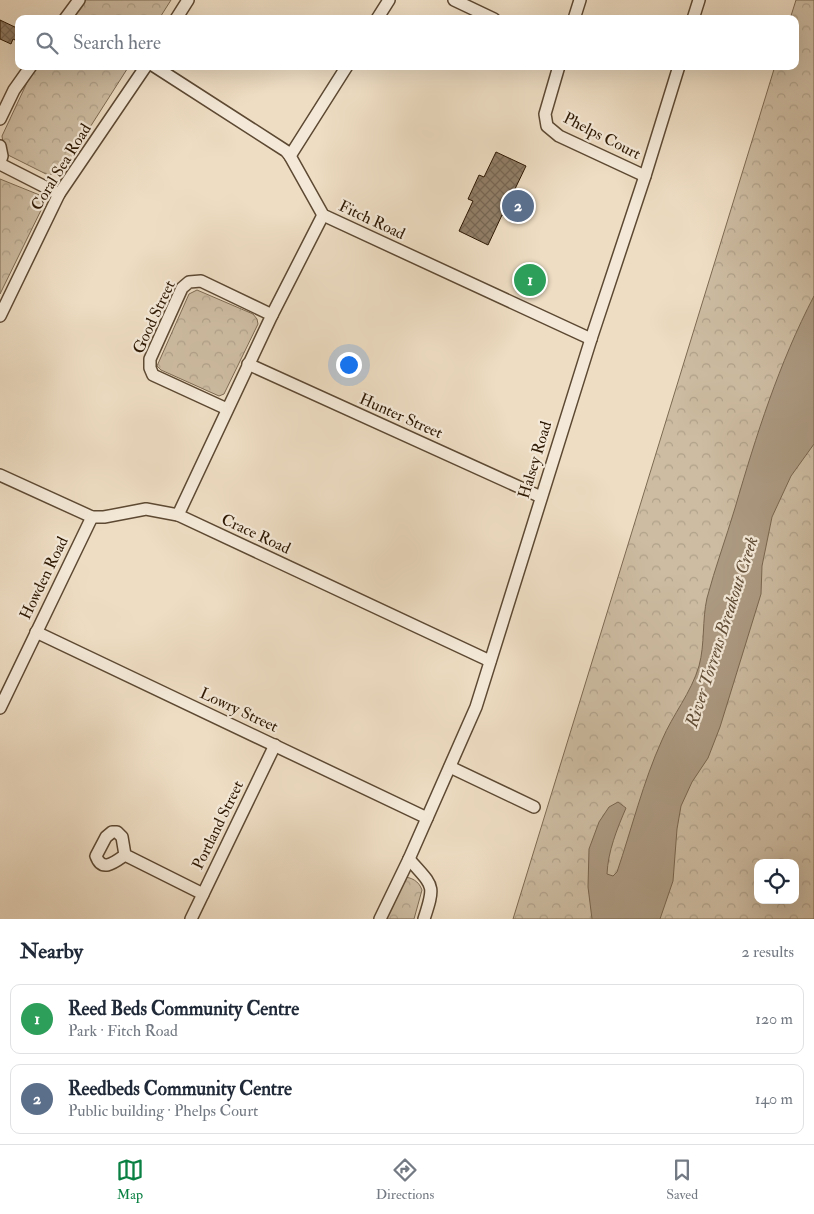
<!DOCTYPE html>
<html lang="en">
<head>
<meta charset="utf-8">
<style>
  body { margin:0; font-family:"IM FELL Double Pica",serif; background:#f2f2f3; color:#1f2937 }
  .controls { position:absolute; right:15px; bottom:15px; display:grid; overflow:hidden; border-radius:10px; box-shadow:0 5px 20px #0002 }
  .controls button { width:45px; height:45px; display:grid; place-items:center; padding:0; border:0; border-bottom:1px solid #e0e1e3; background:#fff; color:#1f2937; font:25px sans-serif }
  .you { position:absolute; left:348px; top:364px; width:18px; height:18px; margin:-12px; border:4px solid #fff; border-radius:50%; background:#1a73e8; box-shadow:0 0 0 8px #1a73e833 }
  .badge { display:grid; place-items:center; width:32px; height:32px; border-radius:50%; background:#0b8043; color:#fff; font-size:16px; font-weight:700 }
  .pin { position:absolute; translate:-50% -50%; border:2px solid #fff; box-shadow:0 1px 5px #0006 }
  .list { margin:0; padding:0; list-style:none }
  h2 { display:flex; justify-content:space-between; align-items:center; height:65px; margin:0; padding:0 20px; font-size:21px }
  h2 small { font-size:16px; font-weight:400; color:#747a83 }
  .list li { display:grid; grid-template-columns:32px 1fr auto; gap:15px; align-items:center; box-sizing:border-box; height:70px; margin:0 10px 10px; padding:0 10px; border:1px solid #e0e1e3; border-radius:10px }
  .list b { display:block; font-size:19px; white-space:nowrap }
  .list p { margin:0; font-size:16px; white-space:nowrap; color:#747a83 }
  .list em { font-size:16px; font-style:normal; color:#747a83 }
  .icon { flex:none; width:28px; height:28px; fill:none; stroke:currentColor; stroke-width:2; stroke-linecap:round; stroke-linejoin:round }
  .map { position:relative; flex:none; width:814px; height:919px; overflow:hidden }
  .search { position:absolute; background:#fff; box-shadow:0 5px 20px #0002; left:15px; right:15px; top:15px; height:55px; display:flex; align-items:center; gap:12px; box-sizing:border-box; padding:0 18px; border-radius:10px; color:#747a83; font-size:19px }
  .sheet { height:225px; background:#fff }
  nav { display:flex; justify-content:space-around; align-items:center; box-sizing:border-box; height:70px; border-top:1px solid #e0e1e3; background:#fff; font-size:14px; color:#747a83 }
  nav a { display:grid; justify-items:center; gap:2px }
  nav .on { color:#0b8043 }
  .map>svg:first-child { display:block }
</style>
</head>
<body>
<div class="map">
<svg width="814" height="919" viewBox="0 0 814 919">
  <defs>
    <pattern id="park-crowns" width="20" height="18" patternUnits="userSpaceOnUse" patternTransform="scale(1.25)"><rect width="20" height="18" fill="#cdbca2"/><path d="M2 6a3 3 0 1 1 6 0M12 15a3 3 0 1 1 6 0" fill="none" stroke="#b0a18a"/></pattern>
    <pattern id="building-cross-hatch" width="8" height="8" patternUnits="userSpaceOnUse" patternTransform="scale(1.25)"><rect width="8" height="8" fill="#917e67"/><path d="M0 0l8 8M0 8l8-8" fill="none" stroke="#776653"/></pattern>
  </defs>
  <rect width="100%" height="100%" fill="#eeddc3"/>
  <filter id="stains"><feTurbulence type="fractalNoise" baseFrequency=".004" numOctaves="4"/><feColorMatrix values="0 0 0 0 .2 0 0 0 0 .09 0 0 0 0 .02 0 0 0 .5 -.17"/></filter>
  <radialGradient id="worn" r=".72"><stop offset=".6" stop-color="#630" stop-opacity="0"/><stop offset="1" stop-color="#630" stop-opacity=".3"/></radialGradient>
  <g fill="url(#park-crowns)" stroke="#7d6a52" fill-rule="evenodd">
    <polygon points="85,0 171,0 159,19 72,19"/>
    <path d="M796 0H814V919H513L775 66H795V19H790ZM758 863H795V900H758Z"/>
    <polygon points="37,66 129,66 64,168 59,172 48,175 8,155 4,149 2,136 31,74"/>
    <polygon points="0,179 47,198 0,294"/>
    <polygon points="197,290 253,314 257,319 258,324 224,394 219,396 161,370 157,366 189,294"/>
    <path d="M403 877C411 877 419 881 422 890L414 919H381Z"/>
  </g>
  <path fill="#ac9a82" stroke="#79664f" d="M814 296V444L791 476 772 517 762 566 761 594 720 727 708 758 692 782 681 806 677 829 673 881 660 919H592L588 887 589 849 599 822 609 807 618 802 626 808C617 829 608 851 607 874L613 876 617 872C632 828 643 782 662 740 673 714 691 693 699 666 705 644 702 620 707 598 715 568 726 538 735 508 756 436 779 363 814 296Z"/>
  <g fill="url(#building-cross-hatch)" stroke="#2d1803">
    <polygon points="0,20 19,29 16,38 15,40 13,39 11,44 0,39"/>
    <polygon points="496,152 526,166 514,191 520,194 508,218 502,215 488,245 459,231 473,201 468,199 479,175 484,177"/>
  </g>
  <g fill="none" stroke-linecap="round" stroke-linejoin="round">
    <defs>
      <g id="street">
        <polyline points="454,0 494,19"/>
        <polyline points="65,19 79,0"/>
        <polyline points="176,19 188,0"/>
        <polyline points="377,19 389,0"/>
        <polyline points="574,19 580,0"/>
        <polyline points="693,19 699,0"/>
        <polyline points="154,66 286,151 290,156 323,215 591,339"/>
        <polyline points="559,66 545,114 547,126 559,136 645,176"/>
        <polyline points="0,119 14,90 31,66"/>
        <polyline points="0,146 2,156 0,162"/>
        <polyline points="290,156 347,66"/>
        <polyline points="0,164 59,194"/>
        <polyline points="0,316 59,194 146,66"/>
        <polyline points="248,364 541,497"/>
        <polyline points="227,409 153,375 150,368 150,359 182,288 189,282 201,281 272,315"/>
        <polyline points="0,475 92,517 104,517 146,509 178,515 490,661"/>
        <polyline points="178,515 272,315 323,215"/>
        <polyline points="36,632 427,818"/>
        <polyline points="0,708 92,517"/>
        <polyline points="450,767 534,807"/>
        <path d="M125 855C115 862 102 873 96 856L106 837 112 832H117L122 837 125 855 203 894"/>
        <path d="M409 859C433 887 436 883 424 919"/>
        <polyline points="191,919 275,745"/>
        <polyline points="380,919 409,859 476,707 591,339 645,176 679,66"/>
      </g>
    </defs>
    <use href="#street" stroke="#5d4933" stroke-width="14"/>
    <use href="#street" stroke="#f4e9d8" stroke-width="11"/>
  </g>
  <g text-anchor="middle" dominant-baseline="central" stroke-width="4.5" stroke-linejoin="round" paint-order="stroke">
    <g font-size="16" fill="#2d1803" stroke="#f4e9d8">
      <text transform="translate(602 136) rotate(27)">Phelps Court</text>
      <text transform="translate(61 167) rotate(-58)">Coral Sea Road</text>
      <text transform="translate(372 220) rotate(25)">Fitch Road</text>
      <text transform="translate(154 317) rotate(-65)">Good Street</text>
      <text transform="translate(401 416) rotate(24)">Hunter Street</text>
      <text transform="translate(535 460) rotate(-73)">Halsey Road</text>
      <text transform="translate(256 534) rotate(25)">Crace Road</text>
      <text transform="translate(44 578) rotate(-64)">Howden Road</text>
      <text transform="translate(239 710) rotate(25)">Lowry Street</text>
      <text transform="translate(218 825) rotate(-64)">Portland Street</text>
    </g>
    <g font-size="18" font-style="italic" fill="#604c36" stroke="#f4e9d8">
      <text transform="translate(722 632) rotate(-72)">River Torrens Breakout Creek</text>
    </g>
  </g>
  <rect width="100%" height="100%" filter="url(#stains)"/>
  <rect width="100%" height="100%" fill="url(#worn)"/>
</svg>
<div class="controls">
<button><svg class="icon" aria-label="locate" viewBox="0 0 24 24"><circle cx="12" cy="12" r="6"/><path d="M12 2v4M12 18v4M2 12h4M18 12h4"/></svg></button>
</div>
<div class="you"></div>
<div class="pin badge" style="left:530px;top:280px;background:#2e9e5b">1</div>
<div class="pin badge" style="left:518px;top:206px;background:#5c6f8a">2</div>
<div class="search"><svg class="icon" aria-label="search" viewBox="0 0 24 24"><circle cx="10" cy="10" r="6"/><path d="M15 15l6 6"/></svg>Search here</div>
</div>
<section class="sheet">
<h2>Nearby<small>2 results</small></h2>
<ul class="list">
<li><span class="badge" style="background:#2e9e5b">1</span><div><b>Reed Beds Community Centre</b><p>Park · Fitch Road</p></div><em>120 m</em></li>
<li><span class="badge" style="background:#5c6f8a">2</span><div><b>Reedbeds Community Centre</b><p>Public building · Phelps Court</p></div><em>140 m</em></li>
</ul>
</section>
<nav>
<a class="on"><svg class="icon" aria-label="map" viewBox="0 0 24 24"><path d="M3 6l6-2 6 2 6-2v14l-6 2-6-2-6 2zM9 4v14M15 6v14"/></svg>Map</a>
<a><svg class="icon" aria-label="directions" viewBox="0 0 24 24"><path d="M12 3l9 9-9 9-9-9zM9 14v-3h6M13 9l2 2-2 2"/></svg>Directions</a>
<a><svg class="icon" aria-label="saved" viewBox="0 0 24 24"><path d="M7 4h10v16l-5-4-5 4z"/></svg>Saved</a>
</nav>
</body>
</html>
